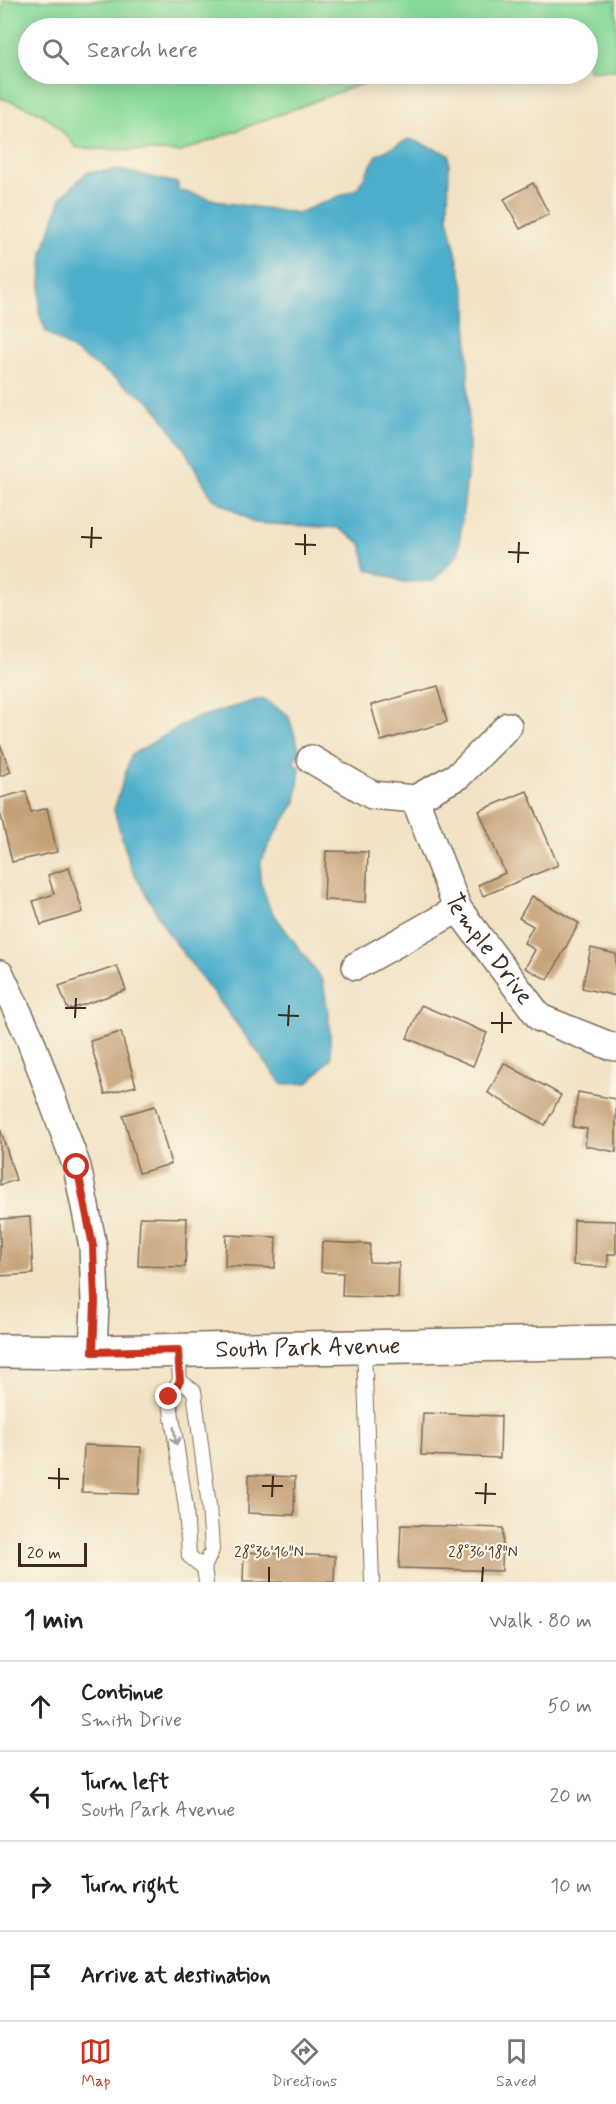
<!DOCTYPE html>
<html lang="en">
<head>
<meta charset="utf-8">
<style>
  body { margin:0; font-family:Mynerve,sans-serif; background:#f2f2f2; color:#222 }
  .scale { position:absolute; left:18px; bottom:15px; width:69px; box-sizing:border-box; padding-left:6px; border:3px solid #3b2a1e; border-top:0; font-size:16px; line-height:21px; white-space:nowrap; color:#3b2a1e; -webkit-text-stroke:4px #fcf5e5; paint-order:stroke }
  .stop { position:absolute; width:18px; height:18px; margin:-14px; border:4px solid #c8321e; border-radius:50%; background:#fff }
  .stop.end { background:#c8321e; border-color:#fff; box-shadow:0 2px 6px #0008 }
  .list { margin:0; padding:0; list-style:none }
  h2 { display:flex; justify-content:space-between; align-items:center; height:78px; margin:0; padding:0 24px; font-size:26px }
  h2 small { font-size:20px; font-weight:400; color:#767676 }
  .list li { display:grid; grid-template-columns:39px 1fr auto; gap:18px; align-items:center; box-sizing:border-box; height:90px; padding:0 24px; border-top:2px solid #e0e0e0 }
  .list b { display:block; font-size:22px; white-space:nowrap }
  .list p { margin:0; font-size:20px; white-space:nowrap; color:#767676 }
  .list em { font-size:20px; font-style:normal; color:#767676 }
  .icon { flex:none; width:33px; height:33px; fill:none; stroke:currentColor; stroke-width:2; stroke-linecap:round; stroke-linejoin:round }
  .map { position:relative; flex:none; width:616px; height:1582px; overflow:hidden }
  .search { position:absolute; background:#fff; box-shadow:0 3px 15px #0003; left:18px; right:18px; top:18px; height:66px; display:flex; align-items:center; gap:15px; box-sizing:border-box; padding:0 21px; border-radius:33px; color:#767676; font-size:22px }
  .sheet { height:438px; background:#fff }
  nav { display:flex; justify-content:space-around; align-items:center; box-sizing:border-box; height:84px; border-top:2px solid #e0e0e0; background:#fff; font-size:16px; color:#767676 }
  nav a { display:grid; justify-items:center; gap:3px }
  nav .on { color:#c8321e }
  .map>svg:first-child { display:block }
</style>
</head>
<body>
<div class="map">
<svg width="616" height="1582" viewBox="0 0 616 1582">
  <rect width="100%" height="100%" fill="#fcf5e5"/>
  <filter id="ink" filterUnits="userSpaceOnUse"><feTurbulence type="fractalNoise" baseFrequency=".0167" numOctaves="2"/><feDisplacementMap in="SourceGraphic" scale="12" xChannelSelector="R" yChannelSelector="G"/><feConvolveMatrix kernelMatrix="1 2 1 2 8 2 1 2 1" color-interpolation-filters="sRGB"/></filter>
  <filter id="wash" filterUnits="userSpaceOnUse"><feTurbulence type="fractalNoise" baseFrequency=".008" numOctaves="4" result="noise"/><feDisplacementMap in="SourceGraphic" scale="24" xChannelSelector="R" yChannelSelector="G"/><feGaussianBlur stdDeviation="1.35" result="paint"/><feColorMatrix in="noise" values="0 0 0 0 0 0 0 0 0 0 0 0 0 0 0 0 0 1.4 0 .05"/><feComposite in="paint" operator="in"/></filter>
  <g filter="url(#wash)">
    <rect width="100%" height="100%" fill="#f2e3c6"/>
    <path fill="#88da9a" stroke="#62825c" stroke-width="1.5" d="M3 0H616V70H588V28H28V74H387L180 152 77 148C48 114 42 111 0 98V39Z"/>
    <g fill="#4dafcc" stroke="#446c75" stroke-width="1.5">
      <polygon points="409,139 449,154 448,218 467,300 469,459 458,554 433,581 404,582 367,569 361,543 338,528 255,523 212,498 183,447 153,404 46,332 39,313 43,253 61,198 87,172 119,170 178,183 178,190 227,203 298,213 357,189 377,155"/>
      <polygon points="263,698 288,715 300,751 293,762 300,767 296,802 275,834 261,861 260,881 270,909 323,981 329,1020 331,1058 308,1083 282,1084 168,933 130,866 114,810 131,755 193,719"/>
    </g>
    <g id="blocks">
      <g fill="#c5a076">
        <polygon points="533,183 549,214 520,229 504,199"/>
        <polygon points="437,686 447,722 381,741 371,705"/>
        <polygon points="0,744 11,772 0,776"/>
        <polygon points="26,791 31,812 47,808 57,852 12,862 0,812 0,798"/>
        <polygon points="527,791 558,865 483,896 478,885 505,873 479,811"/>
        <polygon points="326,851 368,852 366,902 324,900"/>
        <polygon points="69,868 83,912 41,925 33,901 54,894 48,875"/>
        <polygon points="532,896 579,923 548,980 525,968 535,950 524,943 533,926 519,918"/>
        <polygon points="591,948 616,954 616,996 582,988"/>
        <polygon points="117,966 126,990 68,1010 59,986"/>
        <polygon points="421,1005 487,1033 473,1066 407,1038"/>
        <polygon points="121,1032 136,1086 105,1094 90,1041"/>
        <polygon points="504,1063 561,1095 545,1125 488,1093"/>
        <polygon points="578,1092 616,1099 616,1152 585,1146 587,1129 573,1127"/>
        <polygon points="155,1106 171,1164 139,1173 123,1115"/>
        <polygon points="0,1128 16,1180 0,1185"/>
        <polygon points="30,1217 33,1274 0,1276 0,1219"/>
        <polygon points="140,1217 187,1218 185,1267 138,1266"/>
        <polygon points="574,1220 616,1221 616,1254 608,1254 608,1267 573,1265"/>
        <polygon points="226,1235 276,1237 275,1268 225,1266"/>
        <polygon points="322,1242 370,1244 369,1262 399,1263 398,1298 342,1296 343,1273 321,1272"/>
        <polygon points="423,1413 501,1416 500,1458 421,1455"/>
        <polygon points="84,1445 141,1447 139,1494 82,1492"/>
        <polygon points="249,1475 295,1477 294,1515 248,1513"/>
        <polygon points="401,1525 503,1528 502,1571 399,1568"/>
        <polygon points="244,1552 335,1556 334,1582 243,1582"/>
      </g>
    </g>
  </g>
  <g filter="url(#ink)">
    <use href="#blocks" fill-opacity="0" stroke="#7b6b59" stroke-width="1.5"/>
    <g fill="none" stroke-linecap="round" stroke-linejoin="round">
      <defs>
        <g id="service">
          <polyline points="364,1347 372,1582"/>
          <polyline points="178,1350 180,1381 169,1397 186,1508 189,1556 204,1568"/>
          <polyline points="180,1381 194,1391 209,1506 211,1533 212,1550 204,1568 206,1582"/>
        </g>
        <g id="minor">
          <polyline points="311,759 372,795 415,799 459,775 508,726"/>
          <path id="s1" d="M415 799 458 909 540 1018 610 1046 616 1047"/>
          <polyline points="356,966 458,909"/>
          <polyline points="0,974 29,1036 77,1167 93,1246 95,1303 93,1352"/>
        </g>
        <g id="tertiary">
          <path id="s2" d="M0 1351 93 1352 616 1342"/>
        </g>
      </defs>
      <use href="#service" stroke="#7b6b59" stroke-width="16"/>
      <use href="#minor" stroke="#7b6b59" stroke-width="30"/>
      <use href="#tertiary" stroke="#7b6b59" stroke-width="36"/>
      <use href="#service" stroke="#fff" stroke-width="14"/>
      <use href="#minor" stroke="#fff" stroke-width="27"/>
      <use href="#tertiary" stroke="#fff" stroke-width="33"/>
    </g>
    <defs><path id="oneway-shaft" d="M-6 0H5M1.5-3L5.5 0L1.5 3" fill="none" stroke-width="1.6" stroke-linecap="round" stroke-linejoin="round" transform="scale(1.5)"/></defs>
    <use stroke="#a79f9a" href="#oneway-shaft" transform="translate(175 1436) rotate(82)"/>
  </g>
  <g fill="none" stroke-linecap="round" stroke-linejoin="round" filter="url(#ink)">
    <polyline stroke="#c8321e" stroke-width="8" points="77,1167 93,1246 95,1303 93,1352 178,1350 180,1381 169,1397"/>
  </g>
  <path fill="none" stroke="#3b2a1e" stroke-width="2" d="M81 537 102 538M295 544 316 545M91 548 92 527M508 552 529 553M305 555V534M518 563 519 542M65 1008H86M278 1015 299 1016M75 1018 76 998M491 1023H512M288 1026 289 1005M502 1033V1012M48 1478 69 1479M262 1486H283M59 1489V1468M475 1493 496 1494M272 1497 273 1476M485 1504 486 1483M269 1582V1567M482 1582 483 1567"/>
  <g text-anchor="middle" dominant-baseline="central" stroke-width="4.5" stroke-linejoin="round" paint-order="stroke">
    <g font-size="24" fill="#3b2a1e" stroke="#fcf5e5">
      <text stroke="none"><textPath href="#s1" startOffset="168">Temple Drive</textPath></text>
      <text stroke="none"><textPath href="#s2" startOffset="308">South Park Avenue</textPath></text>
    </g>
  </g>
  <g font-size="15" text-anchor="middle" fill="#3b2a1e" stroke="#fcf5e5" stroke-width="4.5" stroke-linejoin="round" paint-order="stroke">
    <text x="269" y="1557">28°36'16"N</text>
    <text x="483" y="1557">28°36'18"N</text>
  </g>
</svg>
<div class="scale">20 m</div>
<div class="stop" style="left:77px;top:1167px"></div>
<div class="stop end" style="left:169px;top:1397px"></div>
<div class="search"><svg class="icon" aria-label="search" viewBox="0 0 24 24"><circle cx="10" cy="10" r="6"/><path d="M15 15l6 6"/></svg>Search here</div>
</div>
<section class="sheet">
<h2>1 min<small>Walk · 80 m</small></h2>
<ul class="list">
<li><svg class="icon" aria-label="ahead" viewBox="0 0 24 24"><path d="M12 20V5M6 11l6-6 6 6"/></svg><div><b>Continue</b><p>Smith Drive</p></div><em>50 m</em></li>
<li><svg class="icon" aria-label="left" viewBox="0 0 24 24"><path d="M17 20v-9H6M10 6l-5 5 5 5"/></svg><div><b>Turn left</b><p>South Park Avenue</p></div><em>20 m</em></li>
<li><svg class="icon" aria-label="right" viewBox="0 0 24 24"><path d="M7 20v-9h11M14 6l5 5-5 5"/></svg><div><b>Turn right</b></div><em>10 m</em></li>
<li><svg class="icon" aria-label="arrive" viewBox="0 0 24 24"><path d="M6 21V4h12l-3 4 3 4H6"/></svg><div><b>Arrive at destination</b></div></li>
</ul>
</section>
<nav>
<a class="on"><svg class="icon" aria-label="map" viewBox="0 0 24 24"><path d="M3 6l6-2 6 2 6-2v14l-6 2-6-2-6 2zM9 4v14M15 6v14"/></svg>Map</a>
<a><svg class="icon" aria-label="directions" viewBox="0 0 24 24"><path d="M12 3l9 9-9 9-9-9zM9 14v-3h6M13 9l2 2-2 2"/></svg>Directions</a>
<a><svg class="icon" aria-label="saved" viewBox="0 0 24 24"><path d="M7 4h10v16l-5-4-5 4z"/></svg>Saved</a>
</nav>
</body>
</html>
